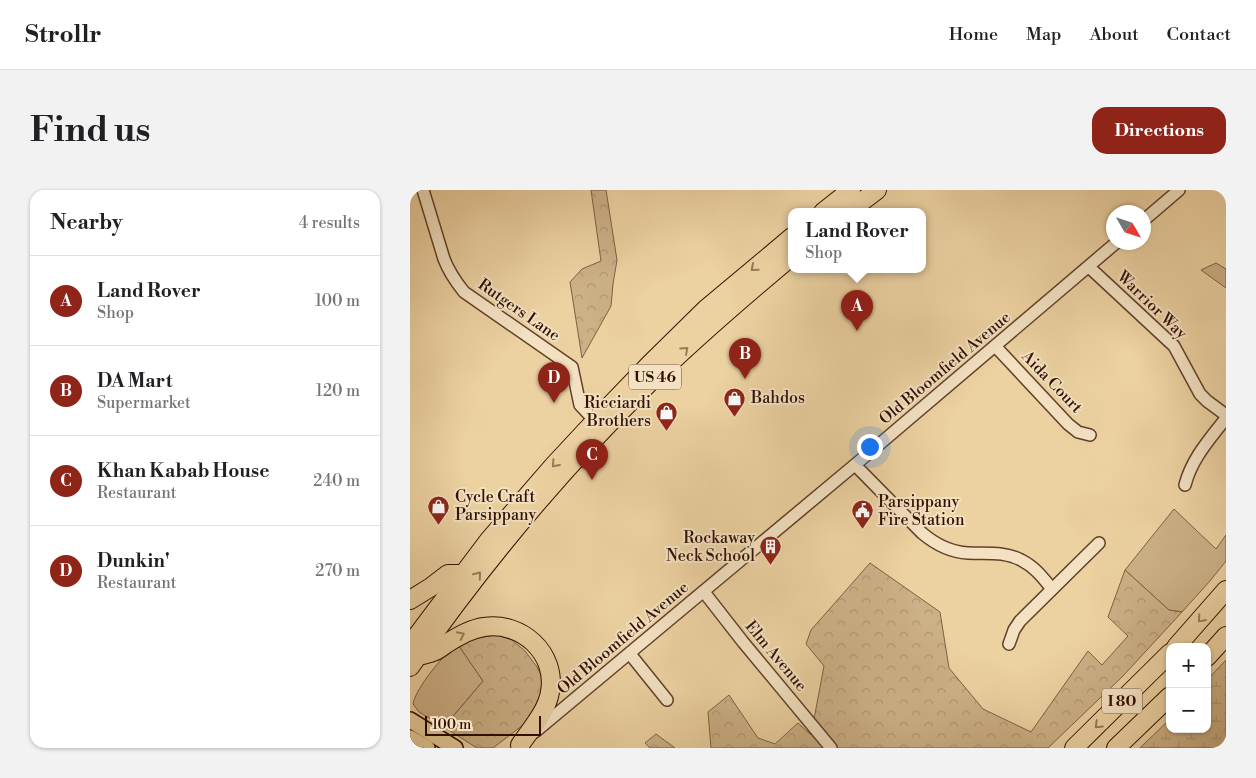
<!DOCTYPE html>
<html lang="en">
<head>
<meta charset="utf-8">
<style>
  body { margin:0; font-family:"Libre Bodoni",serif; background:#f2f2f2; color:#202124 }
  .controls { position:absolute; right:15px; bottom:15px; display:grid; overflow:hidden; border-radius:10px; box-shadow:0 1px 4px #0004 }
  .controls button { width:45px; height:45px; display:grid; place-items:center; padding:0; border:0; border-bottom:1px solid #e0e0e0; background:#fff; color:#202124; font:25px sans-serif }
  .compass { position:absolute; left:696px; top:15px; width:45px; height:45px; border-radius:50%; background:#fff; box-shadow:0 1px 4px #0004; rotate:129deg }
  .scale { position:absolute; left:15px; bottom:12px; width:116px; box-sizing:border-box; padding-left:5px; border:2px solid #311002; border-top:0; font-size:14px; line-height:18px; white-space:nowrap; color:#311002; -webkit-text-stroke:4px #f3e1c2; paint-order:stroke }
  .you { position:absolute; left:459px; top:256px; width:18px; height:18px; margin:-12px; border:4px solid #fff; border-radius:50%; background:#1a73e8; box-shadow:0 0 0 8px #1a73e833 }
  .badge { display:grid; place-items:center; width:32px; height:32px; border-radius:50%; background:#8f2418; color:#fff; font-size:16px; font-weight:700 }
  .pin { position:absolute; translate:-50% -41px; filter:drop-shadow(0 1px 2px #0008) }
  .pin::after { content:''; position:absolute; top:26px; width:18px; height:15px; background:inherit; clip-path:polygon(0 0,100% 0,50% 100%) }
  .popup { position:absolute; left:378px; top:18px; width:138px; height:65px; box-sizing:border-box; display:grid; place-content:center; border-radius:10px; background:#fff; filter:drop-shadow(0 1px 4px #0005); font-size:16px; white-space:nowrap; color:#757577 }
  .popup b { font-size:19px; color:#202124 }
  .popup::after { content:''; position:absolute; left:50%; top:100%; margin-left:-10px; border:10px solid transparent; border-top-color:#fff }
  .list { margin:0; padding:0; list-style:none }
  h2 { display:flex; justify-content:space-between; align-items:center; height:65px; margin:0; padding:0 20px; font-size:21px }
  h2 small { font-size:16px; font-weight:400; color:#757577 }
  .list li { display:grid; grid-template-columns:32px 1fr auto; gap:15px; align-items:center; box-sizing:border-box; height:90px; padding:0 20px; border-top:1px solid #e0e0e0 }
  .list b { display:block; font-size:19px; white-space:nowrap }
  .list p { margin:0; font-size:16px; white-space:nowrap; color:#757577 }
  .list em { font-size:16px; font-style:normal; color:#757577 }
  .map { position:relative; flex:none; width:816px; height:558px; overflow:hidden; border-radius:15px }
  header { display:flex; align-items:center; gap:30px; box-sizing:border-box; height:70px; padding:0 25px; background:#fff; border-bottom:1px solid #e0e0e0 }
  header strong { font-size:24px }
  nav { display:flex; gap:28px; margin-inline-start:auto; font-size:18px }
  .intro { display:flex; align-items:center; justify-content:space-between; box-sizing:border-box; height:120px; padding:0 30px }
  h1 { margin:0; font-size:35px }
  .button { padding:12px 22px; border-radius:15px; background:#8f2418; color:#fff; font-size:18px; font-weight:700 }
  main { display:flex; gap:30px; padding:0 30px }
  aside { flex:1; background:#fff; border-radius:15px; box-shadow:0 1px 4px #0004 }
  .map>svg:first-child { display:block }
</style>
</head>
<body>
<header>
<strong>Strollr</strong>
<nav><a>Home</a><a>Map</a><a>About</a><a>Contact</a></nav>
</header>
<div class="intro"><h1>Find us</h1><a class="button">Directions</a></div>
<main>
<aside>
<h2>Nearby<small>4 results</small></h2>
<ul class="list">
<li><span class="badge">A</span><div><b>Land Rover</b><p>Shop</p></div><em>100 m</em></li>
<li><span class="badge">B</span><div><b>DA Mart</b><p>Supermarket</p></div><em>120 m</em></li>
<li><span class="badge">C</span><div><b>Khan Kabab House</b><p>Restaurant</p></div><em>240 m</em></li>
<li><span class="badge">D</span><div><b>Dunkin'</b><p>Restaurant</p></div><em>270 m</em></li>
</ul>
</aside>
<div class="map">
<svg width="816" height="558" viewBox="0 0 816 558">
  <defs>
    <pattern id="forest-crowns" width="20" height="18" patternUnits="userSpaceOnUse" patternTransform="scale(1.25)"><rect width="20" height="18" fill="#ccb086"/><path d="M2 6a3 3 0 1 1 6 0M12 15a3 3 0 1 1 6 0" fill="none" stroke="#b09672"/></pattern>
    <pattern id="wetland-marsh" width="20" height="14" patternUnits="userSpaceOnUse" patternTransform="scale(1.25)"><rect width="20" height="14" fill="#ccb086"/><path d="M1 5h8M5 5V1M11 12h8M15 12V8" fill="none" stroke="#b09672"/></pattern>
  </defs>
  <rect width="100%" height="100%" fill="#ecd1a1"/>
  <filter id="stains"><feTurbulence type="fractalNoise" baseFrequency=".004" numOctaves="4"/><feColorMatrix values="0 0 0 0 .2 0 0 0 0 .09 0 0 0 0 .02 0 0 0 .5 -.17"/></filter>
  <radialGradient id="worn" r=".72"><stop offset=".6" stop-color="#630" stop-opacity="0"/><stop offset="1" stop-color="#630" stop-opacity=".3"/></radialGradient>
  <g fill="#ccb086" stroke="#7e6044">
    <polygon points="806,73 816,79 816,98 791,80"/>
    <polygon points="764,319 806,359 816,345 816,371 800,391 772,422 759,420 715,380"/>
    <path d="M49 456 73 491 34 537 9 522 3 514C5 501 26 474 36 465 40 462 45 459 49 456Z"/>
  </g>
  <g fill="url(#forest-crowns)" stroke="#7e6044">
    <polygon points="181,0 196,0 207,70 203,94 201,116 172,168 160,92 172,79 191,71"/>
    <polygon points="460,373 530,422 539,478 573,519 621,542 678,461 692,475 718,446 698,427 715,380 759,420 772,422 713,486 638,558 301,558 298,522 319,505 348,548 365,554 388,533 401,545 414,476 396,454 401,440"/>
    <path d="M87 445 102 450 115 461 127 477 132 486V504L128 518 117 532 83 558H67L34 537 73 491 49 456C61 448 74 447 87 445Z"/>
    <polygon points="246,544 265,558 240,558 235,553"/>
  </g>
  <polygon fill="url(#wetland-marsh)" stroke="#7e6044" points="816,470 816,558 730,558 760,529 760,539 797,539 797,490"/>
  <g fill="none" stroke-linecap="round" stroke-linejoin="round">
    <defs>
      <g id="minor">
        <path d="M13 0 34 69C39 82 46 92 54 102L162 177 170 215 185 231"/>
        <polyline points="734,30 769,0"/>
        <polyline points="679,77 764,156 790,204 797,211 816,225"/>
        <polyline points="585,156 658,234 668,242 680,245"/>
        <path d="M445 275 512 343C525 354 540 362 558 363 576 364 594 361 611 370 625 377 633 388 642 399"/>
        <path d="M775 295C782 268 800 249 816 228"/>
        <polyline points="294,402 333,452 421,558"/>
        <polyline points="599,454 604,440 610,431 689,353"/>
        <polyline points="220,464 257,510"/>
        <polyline points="125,542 459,263 707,52"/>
      </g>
      <g id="major">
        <polyline points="0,530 45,558"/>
        <polyline points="0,548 17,558"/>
      </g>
      <g id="highway">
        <polyline points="413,22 441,0"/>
        <polyline points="438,22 467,0"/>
        <polyline points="0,410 21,397 38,384 53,384"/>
        <polyline points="0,455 79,350 144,275 185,231 239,175 296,119 382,47"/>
        <polyline points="766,457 816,400"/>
        <path d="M8 466C13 465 18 464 23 462 27 461 32 457 36 454 48 446 60 439 74 437 111 431 147 463 140 502 137 521 121 539 110 555"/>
        <polyline points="797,467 816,446"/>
        <path d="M0 477C71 376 150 280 238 194 284 149 333 107 382 66"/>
        <polyline points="664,558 760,463"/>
        <polyline points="706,558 760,506"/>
      </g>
    </defs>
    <use href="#minor" stroke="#60402a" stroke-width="14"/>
    <use href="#major" stroke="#311002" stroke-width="18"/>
    <use href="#highway" stroke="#311002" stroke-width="20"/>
    <use href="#minor" stroke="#f3e1c2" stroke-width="11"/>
    <use href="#major" stroke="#ecd1a1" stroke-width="15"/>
    <use href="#highway" stroke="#ecd1a1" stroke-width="18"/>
  </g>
  <defs><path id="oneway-chevron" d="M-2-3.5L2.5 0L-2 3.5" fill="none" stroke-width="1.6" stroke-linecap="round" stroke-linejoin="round" transform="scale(1.25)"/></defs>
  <g stroke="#987a59">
    <use href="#oneway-chevron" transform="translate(344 78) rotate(140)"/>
    <use href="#oneway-chevron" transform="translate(275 160) rotate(-42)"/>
    <use href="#oneway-chevron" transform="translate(145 274) rotate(132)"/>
    <use href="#oneway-chevron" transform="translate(68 385) rotate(-51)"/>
    <use href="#oneway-chevron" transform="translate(791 429) rotate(131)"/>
    <use href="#oneway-chevron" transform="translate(51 445) rotate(-26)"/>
    <use href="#oneway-chevron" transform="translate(688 535) rotate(136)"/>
  </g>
  <defs>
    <symbol id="shop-pin" viewBox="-11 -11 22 30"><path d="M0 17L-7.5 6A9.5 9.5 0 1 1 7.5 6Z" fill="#8f2418" stroke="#f3e1c2"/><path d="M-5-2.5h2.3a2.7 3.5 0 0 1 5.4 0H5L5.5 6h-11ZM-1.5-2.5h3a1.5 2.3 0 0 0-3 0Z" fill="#fff"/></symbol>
    <symbol id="civic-pin" viewBox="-11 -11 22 30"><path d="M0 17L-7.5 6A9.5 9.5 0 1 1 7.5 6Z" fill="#8f2418" stroke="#f3e1c2"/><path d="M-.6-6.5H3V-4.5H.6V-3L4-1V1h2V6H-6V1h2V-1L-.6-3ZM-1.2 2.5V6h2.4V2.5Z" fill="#fff"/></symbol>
    <symbol id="building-pin" viewBox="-11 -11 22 30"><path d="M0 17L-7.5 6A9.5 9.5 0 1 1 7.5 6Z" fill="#8f2418" stroke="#f3e1c2"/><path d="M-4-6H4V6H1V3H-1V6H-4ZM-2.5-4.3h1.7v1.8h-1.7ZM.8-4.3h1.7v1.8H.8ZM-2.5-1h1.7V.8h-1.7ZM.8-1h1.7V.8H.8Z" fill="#fff"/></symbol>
  </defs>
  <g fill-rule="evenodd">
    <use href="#shop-pin" x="312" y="196" width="25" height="34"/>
    <use href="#shop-pin" x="244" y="210" width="25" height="34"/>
    <use href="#shop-pin" x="16" y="304" width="25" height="34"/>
    <use href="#civic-pin" x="440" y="308" width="25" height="34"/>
    <use href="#building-pin" x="348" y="344" width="25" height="34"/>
  </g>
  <g text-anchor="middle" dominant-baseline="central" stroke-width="4" stroke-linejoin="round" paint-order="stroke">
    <g fill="#f3e1c2" stroke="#6b4f3c" stroke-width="1">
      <rect x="219" y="174.5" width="52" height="25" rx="4"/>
      <rect x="692" y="498.5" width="40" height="25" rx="4"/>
    </g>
    <g font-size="15" font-weight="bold" fill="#311002">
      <text x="245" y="187">US 46</text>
      <text x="712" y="511">I 80</text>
    </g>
    <g font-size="16" fill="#311002" stroke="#f3e1c2">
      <text transform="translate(742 115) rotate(44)">Warrior Way</text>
      <text transform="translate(109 120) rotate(35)">Rutgers Lane</text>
      <text transform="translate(535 178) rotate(-40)">Old Bloomfield Avenue</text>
      <text transform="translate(642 192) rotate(46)">Aida Court</text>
      <text transform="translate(213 448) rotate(-40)">Old Bloomfield Avenue</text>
      <text transform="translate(366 466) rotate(50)">Elm Avenue</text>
    </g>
    <g font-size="16" fill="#311002" stroke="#f3e1c2" text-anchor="start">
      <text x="341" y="208">Bahdos</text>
      <text x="241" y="213" text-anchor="end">Ricciardi<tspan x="241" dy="18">Brothers</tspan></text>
      <text x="45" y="307">Cycle Craft<tspan x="45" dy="18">Parsippany</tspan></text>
      <text x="468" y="312">Parsippany<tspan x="468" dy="18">Fire Station</tspan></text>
      <text x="345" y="348" text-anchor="end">Rockaway<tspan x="345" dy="18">Neck School</tspan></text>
    </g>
  </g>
  <rect width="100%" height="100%" filter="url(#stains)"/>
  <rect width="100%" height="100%" fill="url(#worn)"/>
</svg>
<div class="controls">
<button>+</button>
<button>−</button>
</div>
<svg class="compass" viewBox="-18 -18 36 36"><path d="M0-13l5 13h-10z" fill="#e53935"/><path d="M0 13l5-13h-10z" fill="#757577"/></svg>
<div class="scale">100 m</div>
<div class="you"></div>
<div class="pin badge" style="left:447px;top:141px">A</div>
<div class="popup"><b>Land Rover</b>Shop</div>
<div class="pin badge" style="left:335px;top:189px">B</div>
<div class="pin badge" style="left:182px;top:290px">C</div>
<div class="pin badge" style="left:144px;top:213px">D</div>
</div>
</main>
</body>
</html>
